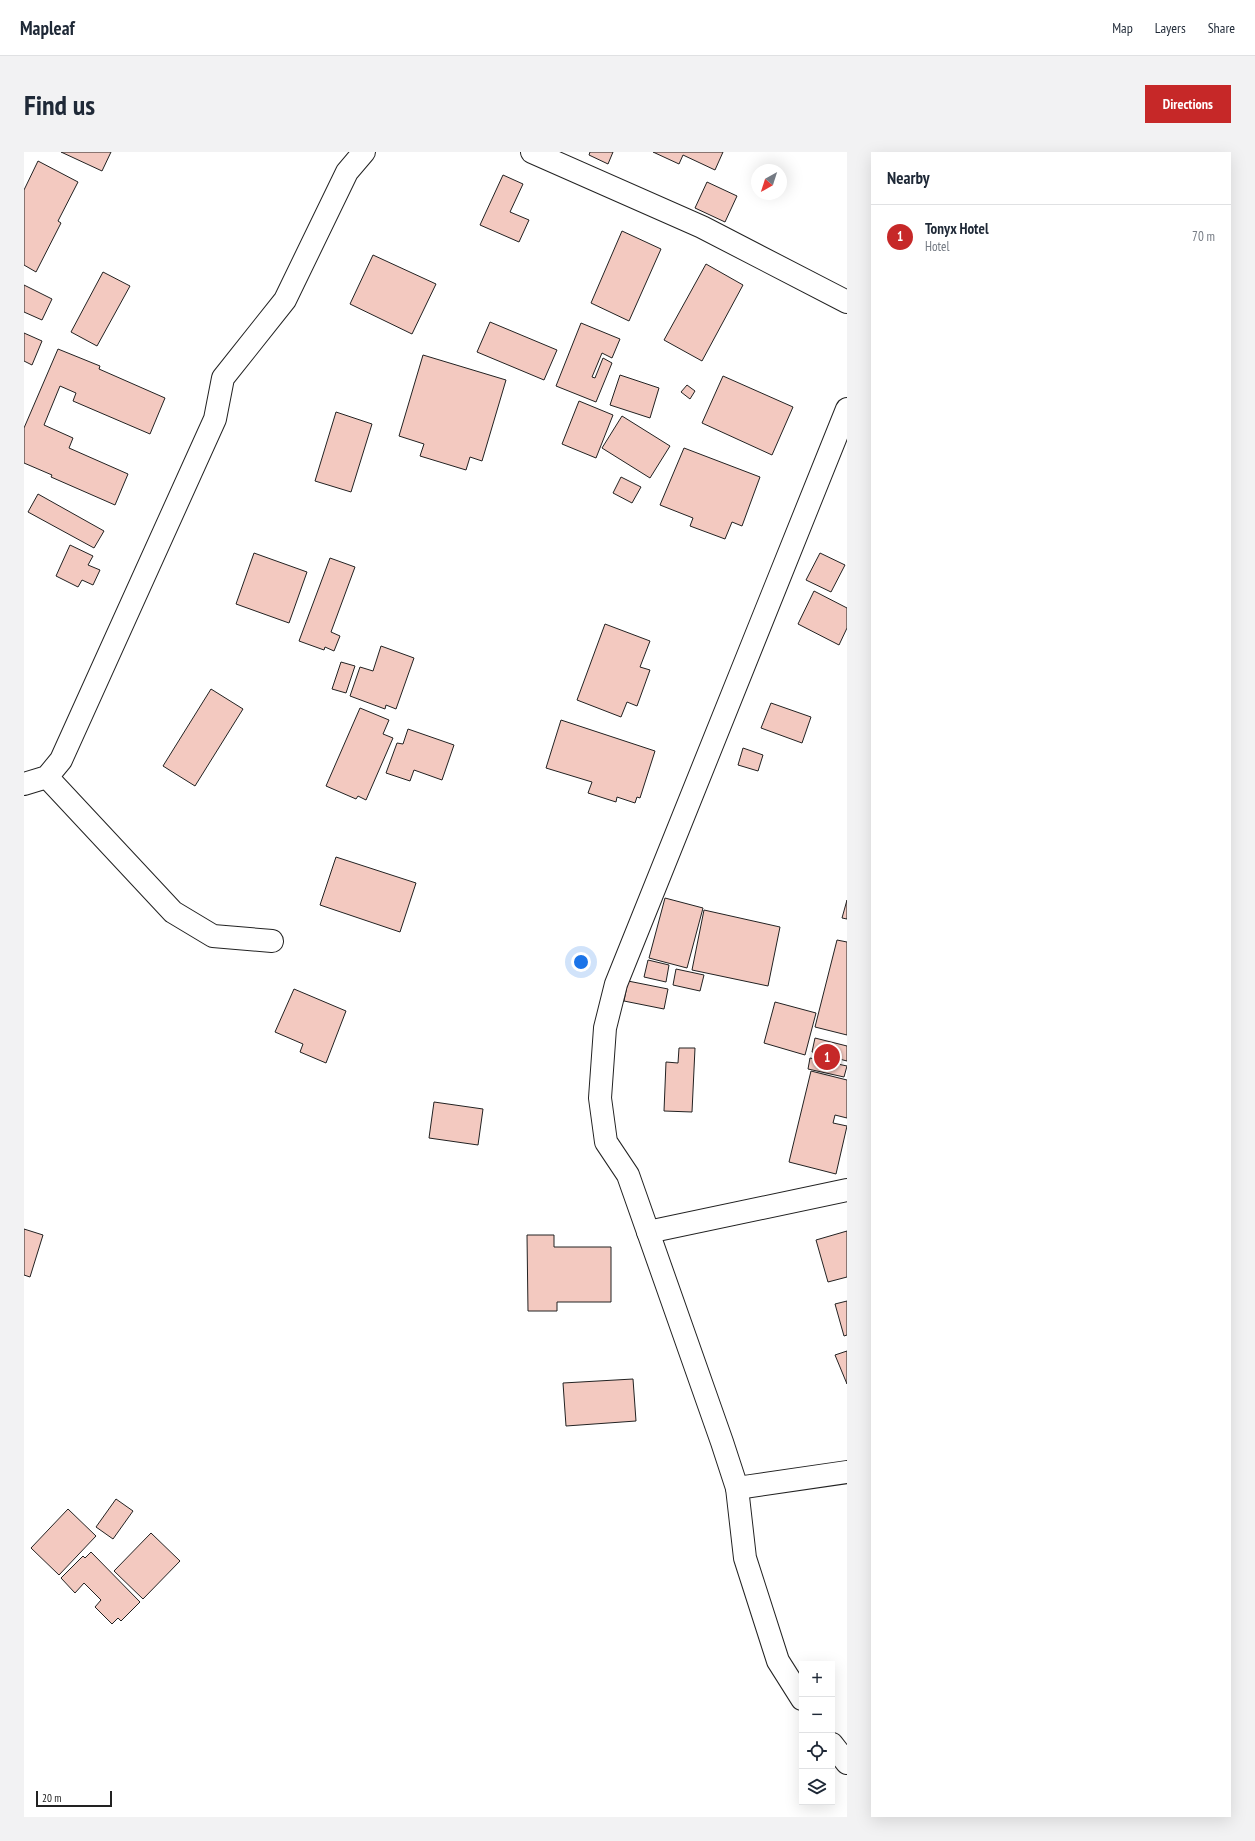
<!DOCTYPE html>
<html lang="en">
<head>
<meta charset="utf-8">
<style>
  body { margin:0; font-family:"PT Sans Narrow",sans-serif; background:#f2f2f3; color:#1f2937 }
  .controls { position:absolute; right:12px; bottom:12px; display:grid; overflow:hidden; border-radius:0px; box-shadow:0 4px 16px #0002 }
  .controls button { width:36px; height:36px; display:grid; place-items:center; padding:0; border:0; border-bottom:1px solid #e0e1e3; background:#fff; color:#1f2937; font:20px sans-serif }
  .compass { position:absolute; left:727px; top:12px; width:36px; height:36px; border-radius:50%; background:#fff; box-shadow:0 4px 16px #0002; rotate:219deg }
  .scale { position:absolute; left:12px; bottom:10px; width:76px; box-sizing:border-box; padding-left:4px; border:2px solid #222; border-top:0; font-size:11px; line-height:14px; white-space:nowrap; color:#222; -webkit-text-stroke:3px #fff; paint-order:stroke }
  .you { position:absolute; left:557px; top:810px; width:14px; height:14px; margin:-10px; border:3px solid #fff; border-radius:50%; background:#1a73e8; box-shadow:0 0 0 6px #1a73e833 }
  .badge { display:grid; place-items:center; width:26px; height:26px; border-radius:50%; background:#c62828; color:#fff; font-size:13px; font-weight:700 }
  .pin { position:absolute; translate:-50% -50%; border:2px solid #fff; box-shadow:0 1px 4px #0006 }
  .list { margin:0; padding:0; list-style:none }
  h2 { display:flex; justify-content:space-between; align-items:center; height:52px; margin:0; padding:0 16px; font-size:17px }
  h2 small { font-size:13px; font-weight:400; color:#747a83 }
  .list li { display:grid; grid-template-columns:26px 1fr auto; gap:12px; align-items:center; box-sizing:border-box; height:64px; padding:0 16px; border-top:1px solid #e0e1e3 }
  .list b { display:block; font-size:15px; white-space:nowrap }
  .list p { margin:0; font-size:13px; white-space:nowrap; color:#747a83 }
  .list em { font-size:13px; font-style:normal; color:#747a83 }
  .icon { flex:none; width:22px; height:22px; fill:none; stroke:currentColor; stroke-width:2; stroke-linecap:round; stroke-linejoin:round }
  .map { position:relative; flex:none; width:823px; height:1665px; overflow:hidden; border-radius:0px }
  header { display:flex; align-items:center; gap:24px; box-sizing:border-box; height:56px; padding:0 20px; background:#fff; border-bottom:1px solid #e0e1e3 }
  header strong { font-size:19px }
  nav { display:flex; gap:22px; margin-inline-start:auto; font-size:14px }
  .intro { display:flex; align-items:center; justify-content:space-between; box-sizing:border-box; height:96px; padding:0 24px }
  h1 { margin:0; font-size:28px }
  .button { padding:10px 18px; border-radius:0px; background:#c62828; color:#fff; font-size:14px; font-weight:700 }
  main { display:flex; gap:24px; padding:0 24px }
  aside { flex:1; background:#fff; border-radius:0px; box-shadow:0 4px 16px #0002 }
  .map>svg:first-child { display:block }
</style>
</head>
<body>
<header>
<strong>Mapleaf</strong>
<nav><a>Map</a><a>Layers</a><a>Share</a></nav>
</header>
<div class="intro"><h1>Find us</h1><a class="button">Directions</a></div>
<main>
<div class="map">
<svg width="823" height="1665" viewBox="0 0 823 1665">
  <rect width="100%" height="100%" fill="#fff"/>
  <g fill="#f3c9c0" stroke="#222">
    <polygon points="37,0 87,0 78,19"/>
    <polygon points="566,0 589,0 584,12 565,3"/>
    <polygon points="629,0 699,0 691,18 659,3 655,12"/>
    <polygon points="14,9 54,30 34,69 37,71 12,120 0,113 0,38"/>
    <polygon points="479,23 499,32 486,60 505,68 495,90 456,73"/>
    <polygon points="683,30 713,44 701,70 671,56"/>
    <polygon points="598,79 637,97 605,169 567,151"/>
    <polygon points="349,103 412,132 388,182 326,152"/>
    <polygon points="682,112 719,133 678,209 640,188"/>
    <polygon points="79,120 106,134 73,194 47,180"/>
    <polygon points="0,133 28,147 18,168 0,160"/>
    <polygon points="466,170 533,198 520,228 453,200"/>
    <polygon points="557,171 596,187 588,206 578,201 568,225 571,226 579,206 588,211 572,250 532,234"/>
    <polygon points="0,181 18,189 8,213 0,209"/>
    <polygon points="34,197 76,214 75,217 141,246 126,282 49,249 52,241 36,234 20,273 49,286 45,296 104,322 91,353 27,325 28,323 0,311 0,276"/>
    <polygon points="399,203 482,228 458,309 446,305 442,318 396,304 400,292 375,284"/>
    <polygon points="596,223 635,236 626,266 586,253"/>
    <polygon points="699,224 769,255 748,303 678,271"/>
    <polygon points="663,233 671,239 666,247 657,240"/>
    <polygon points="555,249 589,263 572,306 538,292"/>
    <polygon points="312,260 348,272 327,340 291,329"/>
    <polygon points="598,264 646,294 626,326 578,296"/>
    <polygon points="660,296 736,325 718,374 708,370 701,387 666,374 669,366 636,353"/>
    <polygon points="597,325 617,335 608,351 589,341"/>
    <polygon points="14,342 80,379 70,396 4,360"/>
    <polygon points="46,393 69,404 64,413 76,418 69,433 58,428 54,435 32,424"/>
    <polygon points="230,401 283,420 265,471 212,452"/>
    <polygon points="796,401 821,413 807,440 782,428"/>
    <polygon points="306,406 331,415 307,480 316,484 310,499 301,495 300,498 275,489"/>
    <polygon points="790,439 823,456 823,476 815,493 774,472"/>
    <polygon points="581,472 626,489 616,515 626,518 613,554 603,550 597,565 553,548"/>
    <polygon points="357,494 390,506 372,557 362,553 361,557 326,544 336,515 349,519"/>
    <polygon points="317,510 331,514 322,541 308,537"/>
    <polygon points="187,537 219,557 171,634 139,614"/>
    <polygon points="747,551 787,565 778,591 737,576"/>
    <polygon points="336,556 365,568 359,582 369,586 342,648 334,644 332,647 302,634"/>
    <polygon points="537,568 631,599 616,646 613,645 611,651 593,645 592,650 564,641 568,630 522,616"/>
    <polygon points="384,577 430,593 418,628 390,618 386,629 362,621 373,591 379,592"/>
    <polygon points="719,596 739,603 734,619 714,613"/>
    <polygon points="312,705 392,731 376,780 296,753"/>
    <polygon points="641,746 679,756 663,816 625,806"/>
    <polygon points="823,748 823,767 818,766"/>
    <polygon points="680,758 756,775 744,834 668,818"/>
    <polygon points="813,788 823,790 823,883 791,875"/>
    <polygon points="624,808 645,813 642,830 620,825"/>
    <polygon points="652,817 680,823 676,839 649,833"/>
    <polygon points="604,829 644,837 640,857 600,849"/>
    <polygon points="270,837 322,859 302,911 276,900 279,892 251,880"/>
    <polygon points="751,850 792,861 781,903 740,891"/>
    <polygon points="791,886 823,894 823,909 788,900"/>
    <polygon points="655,896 671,896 668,960 640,959 642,910 654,911"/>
    <polygon points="786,906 823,914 820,925 784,917"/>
    <polygon points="787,919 823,928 823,966 811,963 809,971 823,974 812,1022 765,1010"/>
    <polygon points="410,950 459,957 454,993 405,986"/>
    <polygon points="0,1077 19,1083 6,1125 0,1123"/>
    <polygon points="823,1079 823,1125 804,1130 792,1088"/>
    <polygon points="503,1083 530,1083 530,1095 587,1095 587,1150 533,1150 533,1159 504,1159"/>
    <polygon points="823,1149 823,1183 820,1184 811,1152"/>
    <polygon points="823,1199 823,1232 811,1203"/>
    <polygon points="609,1227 612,1269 542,1274 539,1231"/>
    <polygon points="92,1347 109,1359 89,1387 72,1375"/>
    <polygon points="44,1357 72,1384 35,1423 7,1396"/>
    <polygon points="127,1381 156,1409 119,1447 90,1419"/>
    <polygon points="67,1400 116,1450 97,1469 94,1466 88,1472 71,1455 77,1448 60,1431 51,1441 37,1426 59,1404 61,1406"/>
  </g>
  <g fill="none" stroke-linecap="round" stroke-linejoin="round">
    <defs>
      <g id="minor">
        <polyline points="508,0 678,75 823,150"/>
        <polyline points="823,257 592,832 581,876 576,946 582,990 604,1023 698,1290 713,1336 823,1320"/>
        <polyline points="23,625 149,760 189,784 248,789"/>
        <polyline points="0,632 23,625 37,608 191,267 199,226 261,148 323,20 340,0"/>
        <polyline points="624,1080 823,1038"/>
        <polyline points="713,1336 721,1406 754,1509 778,1547"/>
        <polyline points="808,1592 823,1611"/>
      </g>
    </defs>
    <use href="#minor" stroke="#222" stroke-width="24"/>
    <use href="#minor" stroke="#fff" stroke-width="22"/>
  </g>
</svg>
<div class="controls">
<button>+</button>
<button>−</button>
<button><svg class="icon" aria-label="locate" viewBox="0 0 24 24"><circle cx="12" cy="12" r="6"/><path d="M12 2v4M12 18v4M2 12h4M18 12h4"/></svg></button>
<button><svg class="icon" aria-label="layers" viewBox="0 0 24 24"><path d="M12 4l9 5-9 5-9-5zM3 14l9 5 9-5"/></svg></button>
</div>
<svg class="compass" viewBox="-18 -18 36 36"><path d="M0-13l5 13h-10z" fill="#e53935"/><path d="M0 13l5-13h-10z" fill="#747a83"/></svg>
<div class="scale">20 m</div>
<div class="you"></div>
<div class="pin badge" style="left:803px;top:905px">1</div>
</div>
<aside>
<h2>Nearby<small></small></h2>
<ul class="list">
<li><span class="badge">1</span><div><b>Tonyx Hotel</b><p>Hotel</p></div><em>70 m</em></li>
</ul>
</aside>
</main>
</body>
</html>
